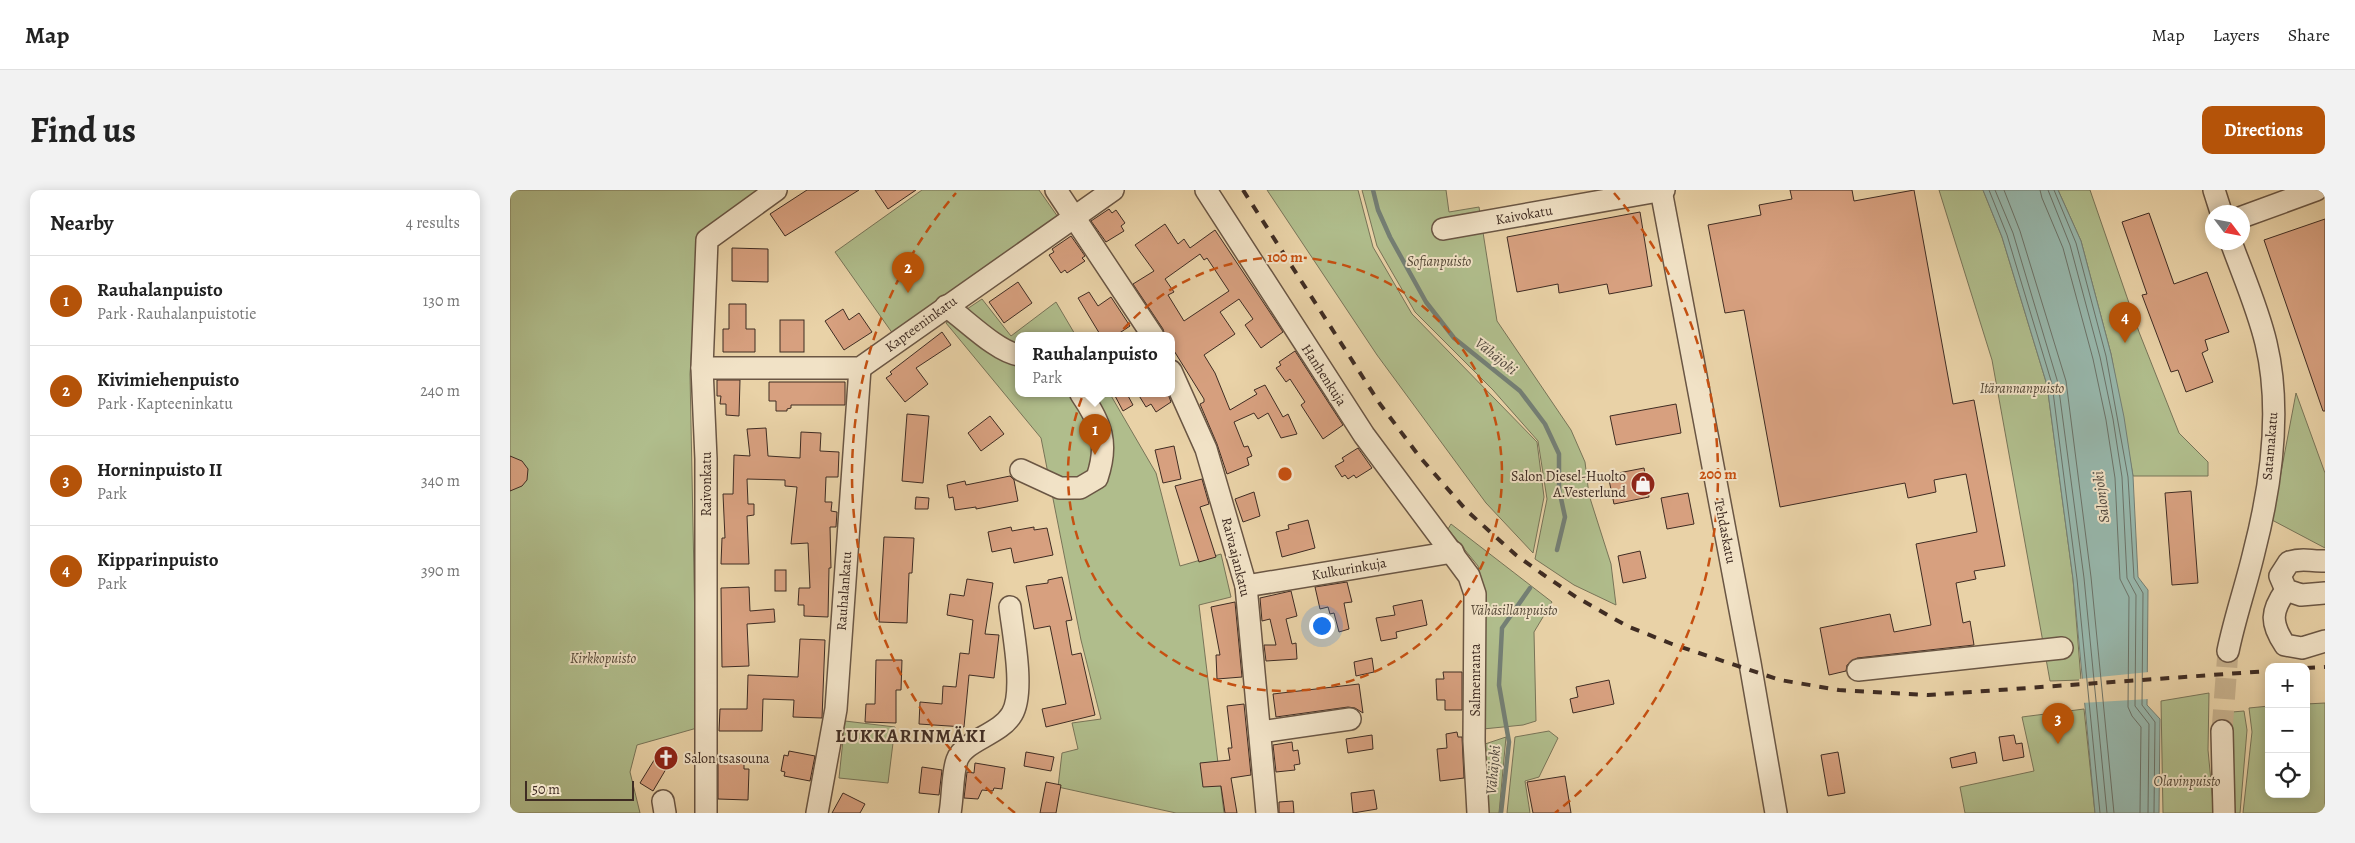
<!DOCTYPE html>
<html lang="en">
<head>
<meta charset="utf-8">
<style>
  body { margin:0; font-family:Alegreya,serif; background:#f2f2f2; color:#222 }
  .controls { position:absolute; right:15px; bottom:15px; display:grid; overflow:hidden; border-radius:10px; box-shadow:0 2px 12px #0003 }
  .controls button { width:45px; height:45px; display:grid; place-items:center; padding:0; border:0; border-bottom:1px solid #e0e0e0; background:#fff; color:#222; font:25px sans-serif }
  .compass { position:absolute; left:1695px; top:15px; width:45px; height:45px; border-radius:50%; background:#fff; box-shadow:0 2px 12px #0003; rotate:122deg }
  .scale { position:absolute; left:15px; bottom:12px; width:109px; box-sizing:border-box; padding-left:5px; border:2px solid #3f2c23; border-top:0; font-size:14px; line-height:18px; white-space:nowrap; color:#3f2c23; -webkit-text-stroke:4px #f1e2c6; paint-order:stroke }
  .you { position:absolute; left:811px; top:435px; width:18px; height:18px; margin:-12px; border:4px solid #fff; border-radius:50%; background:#1a73e8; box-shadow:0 0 0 8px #1a73e833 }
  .badge { display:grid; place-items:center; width:32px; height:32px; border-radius:50%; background:#b45309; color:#fff; font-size:16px; font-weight:700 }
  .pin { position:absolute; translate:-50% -41px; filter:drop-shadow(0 1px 2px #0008) }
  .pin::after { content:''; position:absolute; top:26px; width:18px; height:15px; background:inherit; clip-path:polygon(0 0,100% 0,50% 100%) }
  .popup { position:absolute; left:505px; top:142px; width:160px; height:65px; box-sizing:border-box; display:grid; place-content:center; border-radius:10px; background:#fff; filter:drop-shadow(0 1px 4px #0005); font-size:16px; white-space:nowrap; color:#767676 }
  .popup b { font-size:19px; color:#222 }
  .popup::after { content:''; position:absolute; left:50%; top:100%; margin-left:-10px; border:10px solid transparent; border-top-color:#fff }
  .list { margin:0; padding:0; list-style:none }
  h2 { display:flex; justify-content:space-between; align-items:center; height:65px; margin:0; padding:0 20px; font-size:21px }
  h2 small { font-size:16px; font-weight:400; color:#767676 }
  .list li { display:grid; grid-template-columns:32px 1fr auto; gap:15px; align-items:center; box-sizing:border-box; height:90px; padding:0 20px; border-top:1px solid #e0e0e0 }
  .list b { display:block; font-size:19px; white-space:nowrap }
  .list p { margin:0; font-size:16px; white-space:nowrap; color:#767676 }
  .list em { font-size:16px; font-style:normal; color:#767676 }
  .icon { flex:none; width:28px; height:28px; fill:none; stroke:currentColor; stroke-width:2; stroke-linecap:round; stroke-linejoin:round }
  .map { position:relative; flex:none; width:1815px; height:623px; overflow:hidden; border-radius:10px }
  header { display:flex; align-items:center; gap:30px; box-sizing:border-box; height:70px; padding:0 25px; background:#fff; border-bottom:1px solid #e0e0e0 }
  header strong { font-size:24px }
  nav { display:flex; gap:28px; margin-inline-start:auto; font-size:18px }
  .intro { display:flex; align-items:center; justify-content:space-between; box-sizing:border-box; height:120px; padding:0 30px }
  h1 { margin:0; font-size:35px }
  .button { padding:12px 22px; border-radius:10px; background:#b45309; color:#fff; font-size:18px; font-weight:700 }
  main { display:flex; gap:30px; padding:0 30px }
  aside { flex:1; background:#fff; border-radius:10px; box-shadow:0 2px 12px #0003 }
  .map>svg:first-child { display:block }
</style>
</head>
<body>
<header>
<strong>Map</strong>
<nav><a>Map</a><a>Layers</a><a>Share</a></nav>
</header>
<div class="intro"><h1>Find us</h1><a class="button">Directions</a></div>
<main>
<aside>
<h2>Nearby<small>4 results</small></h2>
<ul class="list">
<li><span class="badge">1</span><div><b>Rauhalanpuisto</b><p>Park · Rauhalanpuistotie</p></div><em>130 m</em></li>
<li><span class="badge">2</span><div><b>Kivimiehenpuisto</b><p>Park · Kapteeninkatu</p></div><em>240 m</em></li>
<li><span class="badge">3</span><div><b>Horninpuisto II</b><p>Park</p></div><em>340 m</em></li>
<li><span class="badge">4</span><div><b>Kipparinpuisto</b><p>Park</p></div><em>390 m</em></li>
</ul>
</aside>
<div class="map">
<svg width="1815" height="623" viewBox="0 0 1815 623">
  <rect width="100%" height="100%" fill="#e9d2a7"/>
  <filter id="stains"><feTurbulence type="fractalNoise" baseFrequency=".004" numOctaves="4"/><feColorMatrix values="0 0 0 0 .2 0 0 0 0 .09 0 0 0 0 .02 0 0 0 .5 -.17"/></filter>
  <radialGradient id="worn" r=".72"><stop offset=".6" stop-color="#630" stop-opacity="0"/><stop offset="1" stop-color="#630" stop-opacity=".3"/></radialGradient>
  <g fill="#b0bd8c" stroke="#787458">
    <polygon points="0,0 252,0 189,49 180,184 187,538 127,555 120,582 130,623 0,623"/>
    <polygon points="412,0 529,0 548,27 383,144 325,62"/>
    <polygon points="757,0 848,0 863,57 902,124 1027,252 1034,307 1023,363 976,313 867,165"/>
    <polygon points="852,0 936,0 939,22 969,17 987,131 1061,240 1075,272 1079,305 1101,374 1106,415 1064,395 1025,369 1037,309 1028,251 983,200 905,122 867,56"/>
    <polygon points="1429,0 1473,0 1492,47 1537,195 1563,389 1571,490 1540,491 1482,170"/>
    <polygon points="1548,0 1580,0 1629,142 1669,243 1698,272 1698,286 1623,286 1601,164 1571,51"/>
    <polygon points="472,109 501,146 546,112 566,146 509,146 509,204 600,204 646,283 670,376 711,364 721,407 689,415 714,623 666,623 548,597 552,563 568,559 562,533 591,529 571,450 531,248 436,133"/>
    <polygon points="1786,203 1815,283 1815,358 1762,330"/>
    <polygon points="941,334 1042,412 1024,442 1026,531 1013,535 973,539 975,411 968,376 938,339"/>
    <polygon points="1699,503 1698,560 1704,623 1653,623 1651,511"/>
    <polygon points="1815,513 1815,623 1733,623 1742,542 1739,518 1759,516 1759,604 1796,604 1796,514"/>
    <polygon points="1574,519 1585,623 1455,623 1450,597 1524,581 1512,527"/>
    <polygon points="1734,521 1737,540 1730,623 1719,623 1718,566 1722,522"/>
    <polygon points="335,531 385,537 378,593 329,588"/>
    <polygon points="1039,541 1048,548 1029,587 1015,591 1020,623 997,623 1005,547"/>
    <polygon points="996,547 989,623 976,623 972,555"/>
  </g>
  <polygon fill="#97b7ac" stroke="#747f75" points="1473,0 1548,0 1571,51 1601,164 1614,227 1623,286 1628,387 1638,400 1637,515 1650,529 1649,623 1585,623 1563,389 1537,195 1492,47"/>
  <polygon fill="#e9d2a7" points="1639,482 1639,509 1571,513 1569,489"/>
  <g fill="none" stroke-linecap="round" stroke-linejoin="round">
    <g stroke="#6b7268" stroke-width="1">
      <polyline points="1479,0 1497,45 1542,194 1567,389 1590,623"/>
      <polyline points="1485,0 1503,43 1548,193 1574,388 1597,623"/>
      <polyline points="1494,0 1510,41 1556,191 1581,387 1604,623"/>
      <polyline points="1530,0 1532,8 1553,58 1583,169 1596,230 1605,288 1610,389 1619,407 1618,517 1622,526 1631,537 1630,623"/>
      <polyline points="1538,0 1560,55 1590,167 1603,229 1612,287 1617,388 1626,405 1625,516 1639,534 1638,623"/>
      <polyline points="1544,0 1566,53 1596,166 1618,287 1624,388 1633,403 1632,515 1645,532 1644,623"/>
    </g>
    <g stroke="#747f75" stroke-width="4.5">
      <polyline points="863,0 868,20 880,47 916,112 944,148 1010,201 1035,234 1049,264 1049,299 1055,327 1047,360"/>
      <polyline points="991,623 999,552 989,495 992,438 1020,398"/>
    </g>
  </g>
  <g fill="#d7a07f" stroke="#3f2c23" fill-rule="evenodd">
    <polygon points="297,0 349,0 275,46 260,24"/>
    <polygon points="365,0 406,0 378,19"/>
    <polygon points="1280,0 1342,0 1344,11 1404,0 1443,214 1464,210 1495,376 1464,381 1466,389 1446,393 1453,433 1460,431 1464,455 1347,468 1337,475 1336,481 1319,485 1310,438 1380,424 1384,442 1421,435 1406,354 1467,342 1456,284 1424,290 1426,302 1398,308 1395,293 1270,317 1234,120 1215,123 1198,35 1251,25 1249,15 1282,9"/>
    <polygon points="599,19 602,23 606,20 615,33 611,36 614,41 596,52 581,31"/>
    <polygon points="1130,22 1142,96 1099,104 1097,94 1049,103 1048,94 1007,102 997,47"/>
    <polygon points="1639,23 1664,94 1697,82 1719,142 1695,150 1698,160 1692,163 1703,192 1676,202 1668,180 1661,182 1632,105 1637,104 1612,32"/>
    <polygon points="1815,29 1815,221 1813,221 1754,50"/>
    <path d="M655 34 668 54 674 49 680 58 705 40 773 142 751 158 735 135 743 129 729 109 710 122 725 144 694 165 705 183 720 220 747 204 744 200 755 195 773 227 778 224 787 244 771 248 758 223 748 229 744 223 724 232 734 257 738 256 742 266 737 268 739 275 717 284 707 254 690 214 694 212V209L661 156V146H655L653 139 623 94 644 81 625 55ZM690 64 694 70 697 68 719 101 674 131 658 105 664 102 655 89Z"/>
    <polygon points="561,46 575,66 572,68 575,71 557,83 555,80 551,83 539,65 544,62 542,59"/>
    <polygon points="222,58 258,59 258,92 222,91"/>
    <polygon points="508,92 522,113 494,133 479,112"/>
    <polygon points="579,102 588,116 601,107 620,136 605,146 591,146 568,108"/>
    <polygon points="219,114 236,114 236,139 245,139 245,162 213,162 213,139 219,139"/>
    <polygon points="333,119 339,130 349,123 362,142 334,160 315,131"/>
    <rect x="270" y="130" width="24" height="32"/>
    <polygon points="432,142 441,155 406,178 418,194 395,212 376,188 382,184 380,182"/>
    <polygon points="785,161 833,235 813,249 791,215 795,212 780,189 776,192 766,178 771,175 769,172"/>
    <polygon points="207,190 230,190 229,226 216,225 216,214 210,214 211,206 207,206"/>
    <polygon points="259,192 335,192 335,215 281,215 281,218 277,219 277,221 266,221 266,211 259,211"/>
    <polygon points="604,204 617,204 623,215 613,221"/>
    <polygon points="628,204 658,204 661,212 646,222 641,214 636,217"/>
    <polygon points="1166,214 1171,243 1106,255 1100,226"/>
    <polygon points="397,224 419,226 413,293 392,291"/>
    <polygon points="480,226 494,244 471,261 458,243"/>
    <polygon points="256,238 258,266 290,268 291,242 311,243 310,261 329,262 328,287 316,287 315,312 322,312 321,321 327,322 326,337 320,337 321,378 319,378 318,427 294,426 294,415 288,415 289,398 300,398 298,353 281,354 287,297 275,296 275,290 237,289 238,314 244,314 244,325 237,326 239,374 211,374 212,348 215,348 213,304 223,304 224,265 240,266 237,239"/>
    <polygon points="664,256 671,289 653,293 645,260"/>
    <polygon points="848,258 862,278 846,288 844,285 838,289 835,285 832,287 825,276 834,271 832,268"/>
    <polygon points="0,266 12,271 18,279 17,290 12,296 0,301"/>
    <polygon points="1134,278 1139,307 1104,314 1098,285"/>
    <polygon points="500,286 504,290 508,311 466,319 466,317 445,320 443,307 439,308 437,295 455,291 456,295"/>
    <polygon points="692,289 699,314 690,317 706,367 689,372 665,296"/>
    <polygon points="1681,301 1688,393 1662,395 1655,303"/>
    <polygon points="744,302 750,326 733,332 725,309"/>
    <polygon points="1178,303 1184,334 1157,339 1151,308"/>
    <polygon points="406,307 419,308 418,319 405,319"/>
    <polygon points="798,330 805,358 772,367 766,342 779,339 778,335"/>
    <polygon points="501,337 502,341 524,337 524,340 537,338 543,365 504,373 501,358 482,362 478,342"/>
    <polygon points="374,347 404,348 402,383 399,383 397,433 369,432"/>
    <polygon points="1130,361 1136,388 1113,393 1108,366"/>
    <rect x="265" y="380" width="11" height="21"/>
    <polygon points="552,387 562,430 556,431 562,465 571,463 585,525 536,537 532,519 556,514 540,436 524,439 516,396 538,393 538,390"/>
    <polygon points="457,389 483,393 475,444 489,445 484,488 459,485 454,537 409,534 410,512 432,514 433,496 446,497 450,463 459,464 463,430 437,425 440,404 454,406"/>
    <polygon points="837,392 842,412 834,413 839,439 829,442 824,423 820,424 818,417 810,419 805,397"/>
    <polygon points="239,397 240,421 264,419 265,432 237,434 239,476 212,477 211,398"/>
    <polygon points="781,401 787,426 776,429 782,454 786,453 787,469 756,471 754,455 766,455 760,429 752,431 750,408"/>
    <polygon points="912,410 917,435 886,442 887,448 871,451 866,428 885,425 883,416"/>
    <polygon points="725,412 732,487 707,489 706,465 710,465 701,417"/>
    <polygon points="290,449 315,450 312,528 283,527 284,510 253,509 252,541 209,541 210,519 237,519 238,485 288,487"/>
    <polygon points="862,468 864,482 846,486 844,472"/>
    <polygon points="366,470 392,470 391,500 386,500 386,533 355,532 356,514 365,514"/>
    <polygon points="933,482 952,482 952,520 935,520 935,510 927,510 926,489 934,489"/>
    <polygon points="1099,490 1104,514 1063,523 1060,509 1068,507 1066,497"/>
    <polygon points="849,494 853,523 845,518 838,517 766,527 763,504"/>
    <polygon points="734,514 741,585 721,588 727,623 715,623 711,596 693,597 690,573 720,570 718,558 722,558 717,516"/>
    <polygon points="947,542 948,547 952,547 954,588 930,591 927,559 937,558 936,544"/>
    <polygon points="862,545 863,559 838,563 836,549"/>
    <polygon points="1504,545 1506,554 1512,553 1514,567 1493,571 1489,547"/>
    <polygon points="782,552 783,561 788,560 790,574 784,575 785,580 766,582 763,555"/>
    <polygon points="279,561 305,566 300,591 274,586 275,582 271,581 274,565 278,566"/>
    <polygon points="516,562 544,567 541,581 514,576"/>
    <polygon points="1328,562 1335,603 1318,606 1311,565"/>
    <polygon points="1465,562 1467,573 1442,578 1440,568"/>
    <polygon points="146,567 159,574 143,601 130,593"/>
    <polygon points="208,572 234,572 234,579 239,579 238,610 208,609"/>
    <polygon points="465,573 495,578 492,599 484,598 483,601 472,600 468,609 454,608 457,582 464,583"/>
    <polygon points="412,577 432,580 429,605 409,603"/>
    <polygon points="1055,586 1061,623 1023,623 1017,592"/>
    <polygon points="536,592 551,595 546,623 530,623"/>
    <polygon points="864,600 867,619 843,623 841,603"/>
    <polygon points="333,603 355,614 350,623 322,623"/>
    <polygon points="783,611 784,623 769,623 769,612"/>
  </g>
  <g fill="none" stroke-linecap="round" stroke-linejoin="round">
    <polyline stroke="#c7b18d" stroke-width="21" stroke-dasharray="21 11" stroke-linecap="butt" points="1712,541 1718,461"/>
    <defs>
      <g id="minor">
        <polyline points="546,0 643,146"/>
        <polyline points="696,0 854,245 959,386 965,404 964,551 968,623"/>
        <polyline points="1151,0 1240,473 1266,623"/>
        <polyline points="1704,0 1711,22"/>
        <polyline points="1732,27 1806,0"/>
        <polyline points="933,39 1154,0"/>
        <path d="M436 116C455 129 487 162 509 165"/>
        <polyline points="192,178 350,178 603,0"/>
        <polyline points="661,181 696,259 736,396 757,623"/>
        <path d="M511 280 550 298H570L587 288C599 253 591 233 571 204"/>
        <path d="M1815 371C1799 372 1796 367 1779 372L1770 386 1776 400 1791 405 1815 403"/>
        <polyline points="736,396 943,362"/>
        <path d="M1776 400C1761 421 1760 433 1775 455L1792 458 1815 451"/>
        <path d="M1718 461C1725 427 1736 396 1744 362 1761 296 1772 220 1756 153 1748 119 1733 85 1721 52"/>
        <polyline points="1348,480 1552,458"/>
        <polyline points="1712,541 1714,623"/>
        <polyline points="750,542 840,529"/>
        <polyline points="153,611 155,623"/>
        <polyline points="196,623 196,269 192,178 197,50 266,0"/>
        <polyline points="307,623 326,519 350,178"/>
        <path d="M440 623C443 607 442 584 447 570 454 550 490 545 502 524 515 502 503 443 500 417"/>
      </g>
    </defs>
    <use href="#minor" stroke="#6a5644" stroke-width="24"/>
    <use href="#minor" stroke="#f1e2c6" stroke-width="21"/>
    <g stroke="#3f2c23" stroke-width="4" stroke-dasharray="9 9" stroke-linecap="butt">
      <polyline points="733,0 870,214 909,266 957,321 1006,365 1031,383 1066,407 1117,436 1162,454 1270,490 1329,500 1418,505 1759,481"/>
      <polyline points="1796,478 1815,477"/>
    </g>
  </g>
  <g fill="none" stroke="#c65011" stroke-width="2.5" stroke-dasharray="9 6">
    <circle cx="775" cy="284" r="217"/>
    <path d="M505 623A433 433 0 0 1 446 3M1104 3A433 433 0 0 1 1045 623"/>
  </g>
  <defs>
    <symbol id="shop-disc" viewBox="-11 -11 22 22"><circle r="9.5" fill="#8f2418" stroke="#f1e2c6"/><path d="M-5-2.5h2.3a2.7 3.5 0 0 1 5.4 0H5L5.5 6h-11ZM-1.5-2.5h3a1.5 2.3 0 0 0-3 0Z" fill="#fff"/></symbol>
    <symbol id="church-disc" viewBox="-11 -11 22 22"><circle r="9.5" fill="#8f2418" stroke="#f1e2c6"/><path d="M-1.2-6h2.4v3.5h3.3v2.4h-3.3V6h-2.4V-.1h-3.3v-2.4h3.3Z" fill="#fff"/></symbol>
  </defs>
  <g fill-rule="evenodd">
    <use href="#shop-disc" x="1119" y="280" width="28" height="28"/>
    <use href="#church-disc" x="142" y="554" width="28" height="28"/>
  </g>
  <g text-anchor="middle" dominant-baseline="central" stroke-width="4" stroke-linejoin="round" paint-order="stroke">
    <g font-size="14" fill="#3f2c23" stroke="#f1e2c6">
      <text transform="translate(1014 25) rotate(-10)">Kaivokatu</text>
      <text transform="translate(411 134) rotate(-36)">Kapteeninkatu</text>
      <text transform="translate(814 185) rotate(57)">Hanhenkuja</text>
      <text transform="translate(1760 256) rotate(-85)">Satamakatu</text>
      <text transform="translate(196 294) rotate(-90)">Raivonkatu</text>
      <text transform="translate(1215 341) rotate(79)">Tehdaskatu</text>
      <text transform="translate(726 367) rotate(76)">Raivaajankatu</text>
      <text transform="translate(839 379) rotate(-10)">Kulkurinkuja</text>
      <text transform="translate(334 401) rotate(-86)">Rauhalankatu</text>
      <text transform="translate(965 490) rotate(-90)">Salmenranta</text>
    </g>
    <g font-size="14" font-style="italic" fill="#564938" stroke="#f1e2c6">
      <text x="929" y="71">Sofianpuisto</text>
      <text x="1512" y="198">Itärannanpuisto</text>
      <text x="1004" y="420">Vähäsillanpuisto</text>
      <text x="93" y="468">Kirkkopuisto</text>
      <text x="1677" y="591">Olavinpuisto</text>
    </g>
    <g font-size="14" fill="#3f2c23" stroke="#f1e2c6" text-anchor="end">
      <text x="1116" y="286">Salon Diesel-Huolto<tspan x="1116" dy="16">A.Vesterlund</tspan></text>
      <text x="174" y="568" text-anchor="start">Salon tsasouna</text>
    </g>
    <g font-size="15" font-style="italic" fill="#51483e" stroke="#f1e2c6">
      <text transform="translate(986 166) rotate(39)">Vähäjoki</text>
      <text transform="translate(1591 307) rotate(-97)">Salonjoki</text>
      <text transform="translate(983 580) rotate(-85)">Vähäjoki</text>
    </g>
    <g font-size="19" font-weight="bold" letter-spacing="1" fill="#3f2c23" stroke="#f1e2c6">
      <text x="401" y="546">LUKKARINMÄKI</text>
    </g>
  </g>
  <circle cx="775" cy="284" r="8" fill="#c65011" stroke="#f1e2c6" stroke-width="2.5"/>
  <g font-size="15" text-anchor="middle" font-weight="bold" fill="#c65011" stroke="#f1e2c6" stroke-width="4" stroke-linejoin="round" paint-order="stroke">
    <text x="775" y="72">100 m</text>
    <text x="1208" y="289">200 m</text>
  </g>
  <rect width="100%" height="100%" filter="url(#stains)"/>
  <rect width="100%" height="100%" fill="url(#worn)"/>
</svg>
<div class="controls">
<button>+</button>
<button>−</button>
<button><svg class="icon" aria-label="locate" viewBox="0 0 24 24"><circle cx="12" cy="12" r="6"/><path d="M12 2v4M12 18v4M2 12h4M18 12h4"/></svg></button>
</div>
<svg class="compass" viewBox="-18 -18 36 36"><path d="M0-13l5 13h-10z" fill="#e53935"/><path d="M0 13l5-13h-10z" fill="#767676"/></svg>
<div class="scale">50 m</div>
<div class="you"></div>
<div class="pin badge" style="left:585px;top:265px">1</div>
<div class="popup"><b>Rauhalanpuisto</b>Park</div>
<div class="pin badge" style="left:398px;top:103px">2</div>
<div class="pin badge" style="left:1548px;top:554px">3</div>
<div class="pin badge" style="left:1615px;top:153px">4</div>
</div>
</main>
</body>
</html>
